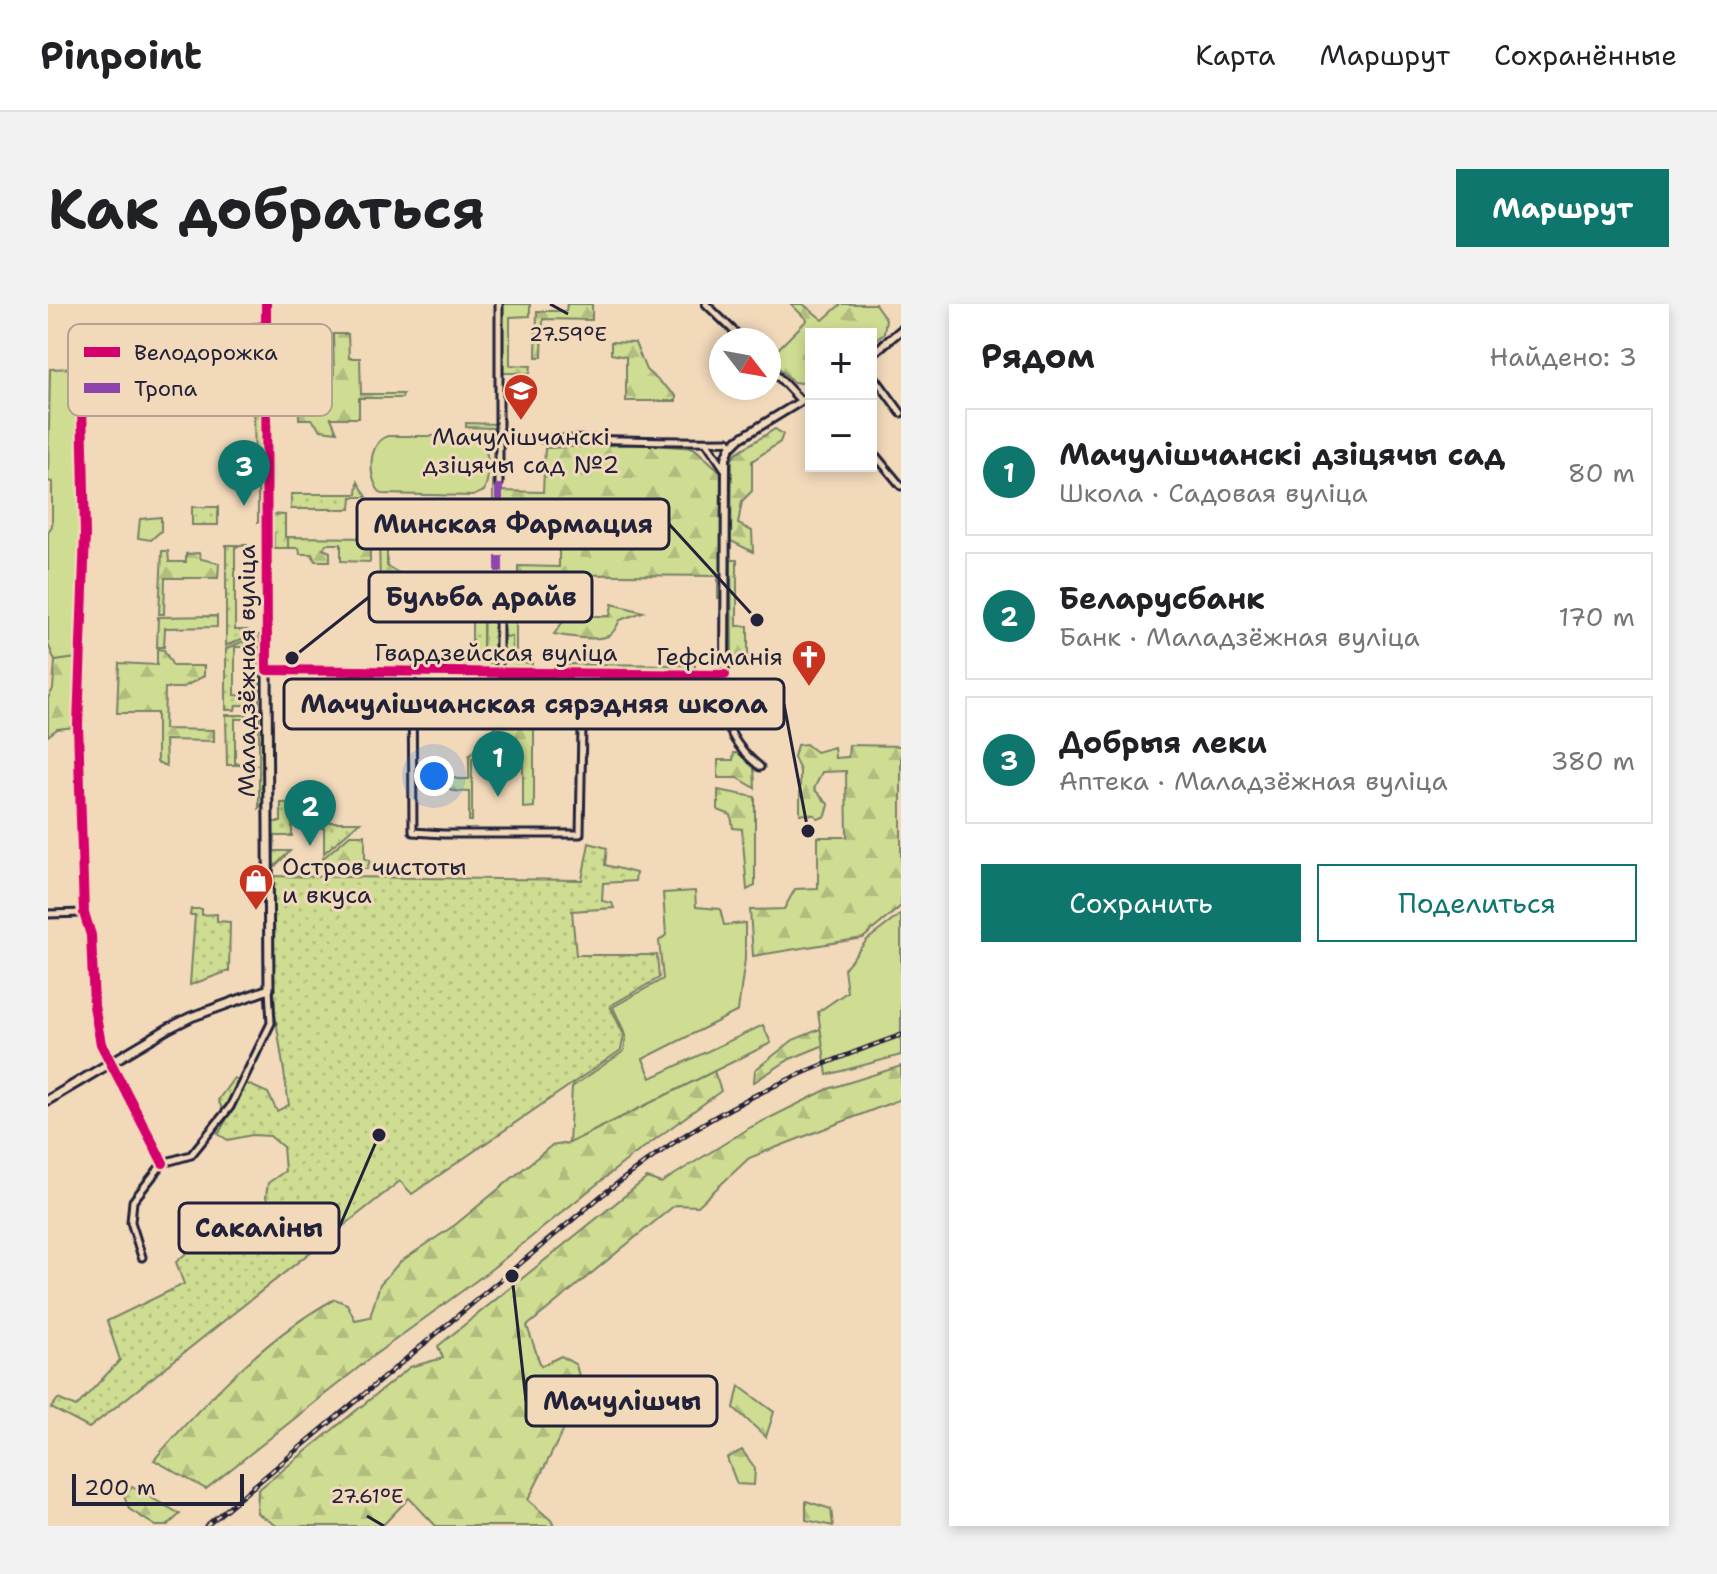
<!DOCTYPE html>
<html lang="ru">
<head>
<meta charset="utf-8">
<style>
  body { margin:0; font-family:"Shantell Sans",sans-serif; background:#f2f2f2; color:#202124 }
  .controls { position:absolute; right:24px; top:24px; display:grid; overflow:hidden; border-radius:0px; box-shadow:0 4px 12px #0003 }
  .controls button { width:72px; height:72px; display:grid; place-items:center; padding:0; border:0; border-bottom:2px solid #e0e0e0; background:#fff; color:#202124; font:40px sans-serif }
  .compass { position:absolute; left:661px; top:24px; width:72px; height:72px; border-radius:50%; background:#fff; box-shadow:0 4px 12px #0003; rotate:121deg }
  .scale { position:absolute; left:24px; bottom:20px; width:172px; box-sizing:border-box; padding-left:8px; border:4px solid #22223b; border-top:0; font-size:22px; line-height:28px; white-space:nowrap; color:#22223b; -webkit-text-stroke:6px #f2d9ba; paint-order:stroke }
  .you { position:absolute; left:386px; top:472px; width:28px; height:28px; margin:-20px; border:6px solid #fff; border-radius:50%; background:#1a73e8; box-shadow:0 0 0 12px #1a73e833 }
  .badge { display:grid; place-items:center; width:52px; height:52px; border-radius:50%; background:#0f766e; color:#fff; font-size:26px; font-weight:700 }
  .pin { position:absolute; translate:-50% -66px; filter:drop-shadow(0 2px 4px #0008) }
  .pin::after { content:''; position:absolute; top:42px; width:28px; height:24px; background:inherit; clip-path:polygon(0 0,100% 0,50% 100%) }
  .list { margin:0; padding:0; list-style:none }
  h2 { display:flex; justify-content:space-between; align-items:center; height:104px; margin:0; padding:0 32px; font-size:34px }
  h2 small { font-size:26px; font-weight:400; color:#757577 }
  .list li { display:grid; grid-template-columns:52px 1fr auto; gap:24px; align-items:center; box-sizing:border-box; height:128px; margin:0 16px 16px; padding:0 16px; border:2px solid #e0e0e0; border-radius:0px }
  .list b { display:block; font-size:30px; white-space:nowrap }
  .list p { margin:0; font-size:26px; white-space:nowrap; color:#757577 }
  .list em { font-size:26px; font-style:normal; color:#757577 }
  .actions { display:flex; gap:16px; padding:24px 32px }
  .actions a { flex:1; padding:18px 0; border:2px solid #0f766e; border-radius:0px; text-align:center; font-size:28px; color:#0f766e }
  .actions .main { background:#0f766e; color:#fff }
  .map { position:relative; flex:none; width:853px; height:1222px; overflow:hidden; border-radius:0px }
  header { display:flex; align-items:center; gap:48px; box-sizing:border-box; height:112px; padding:0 40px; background:#fff; border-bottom:2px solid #e0e0e0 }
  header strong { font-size:38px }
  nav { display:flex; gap:44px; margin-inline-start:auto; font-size:28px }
  .intro { display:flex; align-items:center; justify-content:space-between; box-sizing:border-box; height:192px; padding:0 48px }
  h1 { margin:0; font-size:56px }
  .button { padding:20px 36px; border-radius:0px; background:#0f766e; color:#fff; font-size:28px; font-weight:700 }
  main { display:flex; gap:48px; padding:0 48px }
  aside { flex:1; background:#fff; border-radius:0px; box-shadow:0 4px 12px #0003 }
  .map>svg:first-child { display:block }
</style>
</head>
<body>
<header>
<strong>Pinpoint</strong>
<nav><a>Карта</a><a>Маршрут</a><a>Сохранённые</a></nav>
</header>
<div class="intro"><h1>Как добраться</h1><a class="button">Маршрут</a></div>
<main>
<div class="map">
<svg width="853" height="1222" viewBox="0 0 853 1222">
  <defs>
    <pattern id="grass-dots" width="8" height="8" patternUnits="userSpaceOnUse" patternTransform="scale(2)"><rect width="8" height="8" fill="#cedd91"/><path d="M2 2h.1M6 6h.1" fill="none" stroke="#b1bd7e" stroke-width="1.8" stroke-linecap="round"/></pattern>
    <pattern id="forest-firs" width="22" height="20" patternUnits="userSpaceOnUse" patternTransform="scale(2)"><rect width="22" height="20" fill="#cedd91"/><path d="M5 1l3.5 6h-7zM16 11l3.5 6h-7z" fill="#b1bd7e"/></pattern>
  </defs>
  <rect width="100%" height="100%" fill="#f2d9ba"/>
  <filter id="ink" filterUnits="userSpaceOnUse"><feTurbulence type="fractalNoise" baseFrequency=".0125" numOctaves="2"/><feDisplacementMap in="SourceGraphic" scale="16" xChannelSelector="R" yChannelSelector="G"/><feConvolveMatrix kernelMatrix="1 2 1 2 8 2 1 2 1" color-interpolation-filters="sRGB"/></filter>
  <g filter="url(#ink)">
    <g fill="url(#grass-dots)" stroke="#788066" stroke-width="2">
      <polygon points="310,178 319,193 304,193 303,205 243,205 243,190 309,190"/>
      <rect x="144" y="203" width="26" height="18"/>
      <polygon points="220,210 237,211 237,233 240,233 240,244 226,244 226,229 220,228"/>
      <polygon points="178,241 200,241 187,243 187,326 200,326 200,332 178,342"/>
      <polygon points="411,302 435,302 435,358 449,359 449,363 407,363 407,359 424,358 424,309 411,308"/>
      <rect x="211" y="331" width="6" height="76"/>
      <polygon points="453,332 464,332 464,346 468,347 468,359 484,359 484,363 454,363"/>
      <polygon points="200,335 200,343 187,343 187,391 200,392 200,401 188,401 187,406 178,406 178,345"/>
      <polygon points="520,360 647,361 647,365 520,364"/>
      <polygon points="178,411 200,411 200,415 187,415 187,459 210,461 179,461"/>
      <polygon points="211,411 217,412 217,497 211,504"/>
      <polygon points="233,499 244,499 244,532 227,532 226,547 242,547 224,565 224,518 233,518"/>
      <polygon points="248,518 312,518 276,549 276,524 248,524"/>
      <polygon points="541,539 559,544 557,561 588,569 587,577 555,579 554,597 564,599 566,604 524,607 528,651 609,651 611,674 562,702 576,731 573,746 364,890 352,877 41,1124 3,1104 10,1095 28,1103 72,1056 59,1017 136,980 128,958 157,933 222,912 218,892 220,879 237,867 235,843 222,832 204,831 180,836 170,830 179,815 170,796 186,774 220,789 229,807 241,801 227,709 221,572 534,576"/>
      <polygon points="143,605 154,605 154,611 169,610 169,617 182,618 181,667 142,681 147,611 142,611"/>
    </g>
    <g fill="url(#forest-firs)" stroke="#788066" stroke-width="2">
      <polygon points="453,0 482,0 482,12 462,13 462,61 483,62 482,69 452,69"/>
      <polygon points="519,0 544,0 544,16 495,15 494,53 488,53 489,7 518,7"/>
      <polygon points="743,0 755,0 775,16 793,0 827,0 838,15 836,29 823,40 823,30 763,30 763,80 745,78 721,54 759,16"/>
      <polygon points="285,30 300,30 301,54 312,54 313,90 355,90 354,94 311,94 311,114 283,114 289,128 273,126 263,115 251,115 251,105 279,105 279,75 286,74"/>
      <polygon points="563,38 587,39 598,66 628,92 628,97 578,97 578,53 563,50"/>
      <polygon points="206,75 216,75 217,218 210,218 210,185 207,184 206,102 157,102 157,92 205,92"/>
      <polygon points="418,119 448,120 449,238 445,238 445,124 418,123"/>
      <polygon points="727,125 735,130 732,138 704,157 704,187 694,197 690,220 704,227 705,248 683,237 684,156 688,149"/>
      <polygon points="592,140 646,144 673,168 674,294 670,294 670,272 470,270 470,262 511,263 511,219 453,218 453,187 495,188 497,144"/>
      <polygon points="113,213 113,227 103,236 90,234 92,215"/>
      <polygon points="240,233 322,234 322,258 293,257 293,240 278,240 275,245 282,248 282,257 267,257 264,250 252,250 251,244 240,244"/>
      <polygon points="331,234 339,234 339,262 359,274 367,275 368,286 384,286 385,275 448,275 448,296 382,296 349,280 332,279"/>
      <polygon points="114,247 120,247 121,258 138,258 138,250 151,249 153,255 171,259 170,274 117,274 116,310 111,310"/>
      <polygon points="683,256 689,256 689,322 700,322 700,353 684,353"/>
      <polygon points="453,275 468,284 468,347 464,347 464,333 453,332"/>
      <path d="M564 300 595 308 572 316C569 322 566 330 560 332 549 337 519 333 506 330L519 312H562Z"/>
      <polygon points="436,302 449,302 449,358 435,358"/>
      <polygon points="169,312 169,323 117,324 116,343 109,343 110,313"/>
      <polygon points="109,345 116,346 125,362 156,362 156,372 134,384 117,384 116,425 166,426 166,437 117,436 118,462 109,458 109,409 69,409 71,359 109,361"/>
      <polygon points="28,354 27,423 9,425 0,432 0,394 5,385 7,357"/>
      <polygon points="452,418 486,418 486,503 475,504 475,455 424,454 424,517 421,517 421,488 404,487 393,478 393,469 409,475 421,475 421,452"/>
      <polygon points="758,440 768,448 786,443 787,454 800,453 801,441 853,442 853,602 815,634 705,652 702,606 736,605 747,585 770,584 770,533 799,533 798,467 774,468 766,485 781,501 778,512 770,515 767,511 752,510 752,467 746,453 749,441"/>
      <polygon points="686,449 690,449 706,463 707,484 690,474 670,474 670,456 685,456"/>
      <polygon points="670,486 707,493 707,582 699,586 694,525 685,524 683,511 670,506"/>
      <polygon points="302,531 317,531 317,555 322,556 319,565 292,565 275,561 274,555"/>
      <polygon points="853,692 848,712 742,755 706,778 707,766 745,736"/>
      <polygon points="853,762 853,795 701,854 650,902 627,901 479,1022 493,1062 513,1052 528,1061 535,1087 480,1196 503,1216 506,1222 388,1222 361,1194 334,1222 229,1222 209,1209 210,1186 362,1063 395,1054 390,1042 599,874 613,879 703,823 780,785"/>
      <path d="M666 767 673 787 579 856 436 971 325 1052 158 1185 106 1156C155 1099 221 1030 287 995L299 1000 307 1016 322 1013 332 980 352 958 407 921 503 842 521 839Z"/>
      <polygon points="691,1082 726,1108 718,1133 686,1104"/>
      <polygon points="694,1146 707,1164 706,1181 689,1180 679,1154"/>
      <polygon points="84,1183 132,1210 119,1222 108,1222 81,1205 76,1192"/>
      <polygon points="758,1197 783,1205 785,1222 758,1216"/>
    </g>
    <g fill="#cedd91" stroke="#788066" stroke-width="2">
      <polygon points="28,64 34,234 28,354 7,357 0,340 0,228 4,222 4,178 0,177 2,65"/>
      <path d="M340 132H423L433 136C442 149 442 173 436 187L425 192 334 190C319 177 319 138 340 132Z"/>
      <polygon points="647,587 648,603 672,605 676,621 697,619 697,655 690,707 595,755 603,774 715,721 723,739 521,839 524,783 576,747 578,732 565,703 615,675 611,637 618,631 615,589"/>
      <polygon points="853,610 853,751 779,771 770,708 799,688 796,665 819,636"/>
    </g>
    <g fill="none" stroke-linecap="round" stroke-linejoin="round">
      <defs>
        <g id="minor">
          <polyline points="218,0 219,366"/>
          <polyline points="451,0 451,180"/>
          <polyline points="658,0 695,36"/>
          <polyline points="721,63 753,97"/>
          <polyline points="823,68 853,109"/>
          <path d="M495 135C557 135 619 138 680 137L684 141"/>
          <polyline points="659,139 676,164"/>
          <polyline points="823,146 853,182"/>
          <polyline points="451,368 451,299"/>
          <polyline points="364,369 365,528 395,530 532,530 535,370"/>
          <path d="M677 371C679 418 674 431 712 463"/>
          <polyline points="677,392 711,393"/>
          <polyline points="0,610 36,609"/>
          <polyline points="115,859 53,740 46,702 43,631 36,609 30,421 37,231 33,58 93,54 143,35 176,27 218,22"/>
          <polyline points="94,953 83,918 85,897 115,859 143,851 182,803 223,719 221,685"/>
        </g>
        <g id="tertiary">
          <polyline points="823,51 853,26"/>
          <polyline points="219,366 677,371 678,154 682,144 691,135 763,91"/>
        </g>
        <polyline id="secondary" points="0,796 121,724 143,713 221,685 219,366"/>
      </defs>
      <use href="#minor" stroke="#22223b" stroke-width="11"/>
      <use href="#tertiary" stroke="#22223b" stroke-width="12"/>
      <use href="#secondary" stroke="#22223b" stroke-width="13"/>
      <use href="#minor" stroke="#f2d9ba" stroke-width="5"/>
      <use href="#tertiary" stroke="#f2d9ba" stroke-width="6"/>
      <use href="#secondary" stroke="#f2d9ba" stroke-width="7"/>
      <defs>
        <path id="rail" d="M158 1222 553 892C582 870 611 847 642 828 708 786 780 757 853 731"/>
      </defs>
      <use href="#rail" stroke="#22223b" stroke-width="5"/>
      <use href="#rail" stroke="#f2d9ba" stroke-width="2" stroke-dasharray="6" stroke-linecap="butt"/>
      <polyline stroke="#8e44ad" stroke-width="8" stroke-dasharray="16 8" stroke-linecap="butt" points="451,180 451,299"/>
      <defs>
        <g id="cycleway">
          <polyline points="218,0 219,366 677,371"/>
          <polyline points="115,859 53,740 46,702 43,631 36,609 30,421 37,231 33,58 93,54 143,35 176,27 218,22"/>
        </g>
      </defs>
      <use href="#cycleway" stroke="#f2d9ba" stroke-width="15"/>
      <use href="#cycleway" stroke="#d6006c" stroke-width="10"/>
    </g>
  </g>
  <path fill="none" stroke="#22223b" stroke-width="3" d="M502 0 520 10M319 1212 336 1222"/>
  <defs>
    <symbol id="school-pin" viewBox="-11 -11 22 30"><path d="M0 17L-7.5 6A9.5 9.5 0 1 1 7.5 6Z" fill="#c8321e" stroke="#f2d9ba"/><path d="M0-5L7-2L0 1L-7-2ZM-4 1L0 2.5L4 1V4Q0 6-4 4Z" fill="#fff"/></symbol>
    <symbol id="church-pin" viewBox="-11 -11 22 30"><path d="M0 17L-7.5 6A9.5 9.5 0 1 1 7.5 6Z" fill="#c8321e" stroke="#f2d9ba"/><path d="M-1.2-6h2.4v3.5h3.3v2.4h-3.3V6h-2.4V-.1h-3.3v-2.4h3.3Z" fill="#fff"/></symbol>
    <symbol id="shop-pin" viewBox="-11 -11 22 30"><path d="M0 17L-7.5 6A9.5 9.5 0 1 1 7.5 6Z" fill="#c8321e" stroke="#f2d9ba"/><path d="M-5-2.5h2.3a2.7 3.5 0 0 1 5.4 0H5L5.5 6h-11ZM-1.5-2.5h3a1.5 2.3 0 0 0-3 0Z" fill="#fff"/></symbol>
  </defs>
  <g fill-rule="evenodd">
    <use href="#school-pin" x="453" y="67" width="40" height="54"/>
    <use href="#church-pin" x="741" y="333" width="40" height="54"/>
    <use href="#shop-pin" x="188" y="557" width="40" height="54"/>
  </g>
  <g text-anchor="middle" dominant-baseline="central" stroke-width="6" stroke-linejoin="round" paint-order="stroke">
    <g font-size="24" fill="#22223b" stroke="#f2d9ba">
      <text x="473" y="133">Мачулішчанскі<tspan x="473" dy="28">дзіцячы сад №2</tspan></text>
      <text x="735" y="353" text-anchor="end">Гефсіманія</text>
      <text x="234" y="563" text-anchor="start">Остров чистоты<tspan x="234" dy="28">и вкуса</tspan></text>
    </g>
    <g font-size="24" fill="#22223b" stroke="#f2d9ba">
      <text x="448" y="349">Гвардзейская вуліца</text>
      <text transform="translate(199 367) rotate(-90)">Маладзёжная вуліца</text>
    </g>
  </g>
  <rect x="20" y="20" width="264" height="92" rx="12" fill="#f2d9ba" stroke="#b4a294" stroke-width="2"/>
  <rect x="36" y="43" width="36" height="10" fill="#d6006c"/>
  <rect x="36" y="79" width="36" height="10" fill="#8e44ad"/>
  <g font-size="22" fill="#22223b">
    <text x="86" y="56">Велодорожка</text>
    <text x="86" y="92">Тропа</text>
  </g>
  <g font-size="20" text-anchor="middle" fill="#22223b" stroke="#f2d9ba" stroke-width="6" stroke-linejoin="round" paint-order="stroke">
    <text x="520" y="37">27.59°E</text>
    <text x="319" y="1199">27.61°E</text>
  </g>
  <path fill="none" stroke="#22223b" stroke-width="3" d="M709 316L621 220M244 354L321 293M760 527L736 400M331 831L291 924M464 972L478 1097"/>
  <g fill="#22223b" stroke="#f2d9ba" stroke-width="3">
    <circle cx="709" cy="316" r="8"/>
    <circle cx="244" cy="354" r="8"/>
    <circle cx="760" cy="527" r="8"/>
    <circle cx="331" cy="831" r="8"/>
    <circle cx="464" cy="972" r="8"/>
  </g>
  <g fill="#f2d9ba" stroke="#22223b" stroke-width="3">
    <rect x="309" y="195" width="312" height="50" rx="8"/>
    <rect x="321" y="268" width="223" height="50" rx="8"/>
    <rect x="236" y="375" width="500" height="50" rx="8"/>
    <rect x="131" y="899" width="160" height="50" rx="8"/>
    <rect x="478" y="1072" width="191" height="50" rx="8"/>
  </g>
  <g font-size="26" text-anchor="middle" font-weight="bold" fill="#22223b">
    <text x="465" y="229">Минская Фармация</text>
    <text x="433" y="302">Бульба драйв</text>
    <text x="486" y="409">Мачулішчанская сярэдняя школа</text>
    <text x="211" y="933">Сакаліны</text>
    <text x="574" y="1106">Мачулішчы</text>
  </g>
</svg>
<div class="controls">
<button>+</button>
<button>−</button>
</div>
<svg class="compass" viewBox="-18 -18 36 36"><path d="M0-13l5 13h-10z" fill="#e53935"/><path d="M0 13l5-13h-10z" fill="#757577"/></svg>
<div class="scale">200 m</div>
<div class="you"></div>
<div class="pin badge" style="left:450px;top:493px">1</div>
<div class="pin badge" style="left:262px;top:542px">2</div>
<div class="pin badge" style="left:196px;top:202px">3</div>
</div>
<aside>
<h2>Рядом<small>Найдено: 3</small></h2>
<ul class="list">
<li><span class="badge">1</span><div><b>Мачулішчанскі дзіцячы сад</b><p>Школа · Садовая вуліца</p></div><em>80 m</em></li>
<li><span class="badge">2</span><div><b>Беларусбанк</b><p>Банк · Маладзёжная вуліца</p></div><em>170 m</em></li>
<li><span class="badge">3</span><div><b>Добрыя леки</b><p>Аптека · Маладзёжная вуліца</p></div><em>380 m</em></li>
</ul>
<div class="actions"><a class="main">Сохранить</a><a>Поделиться</a></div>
</aside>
</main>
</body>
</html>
